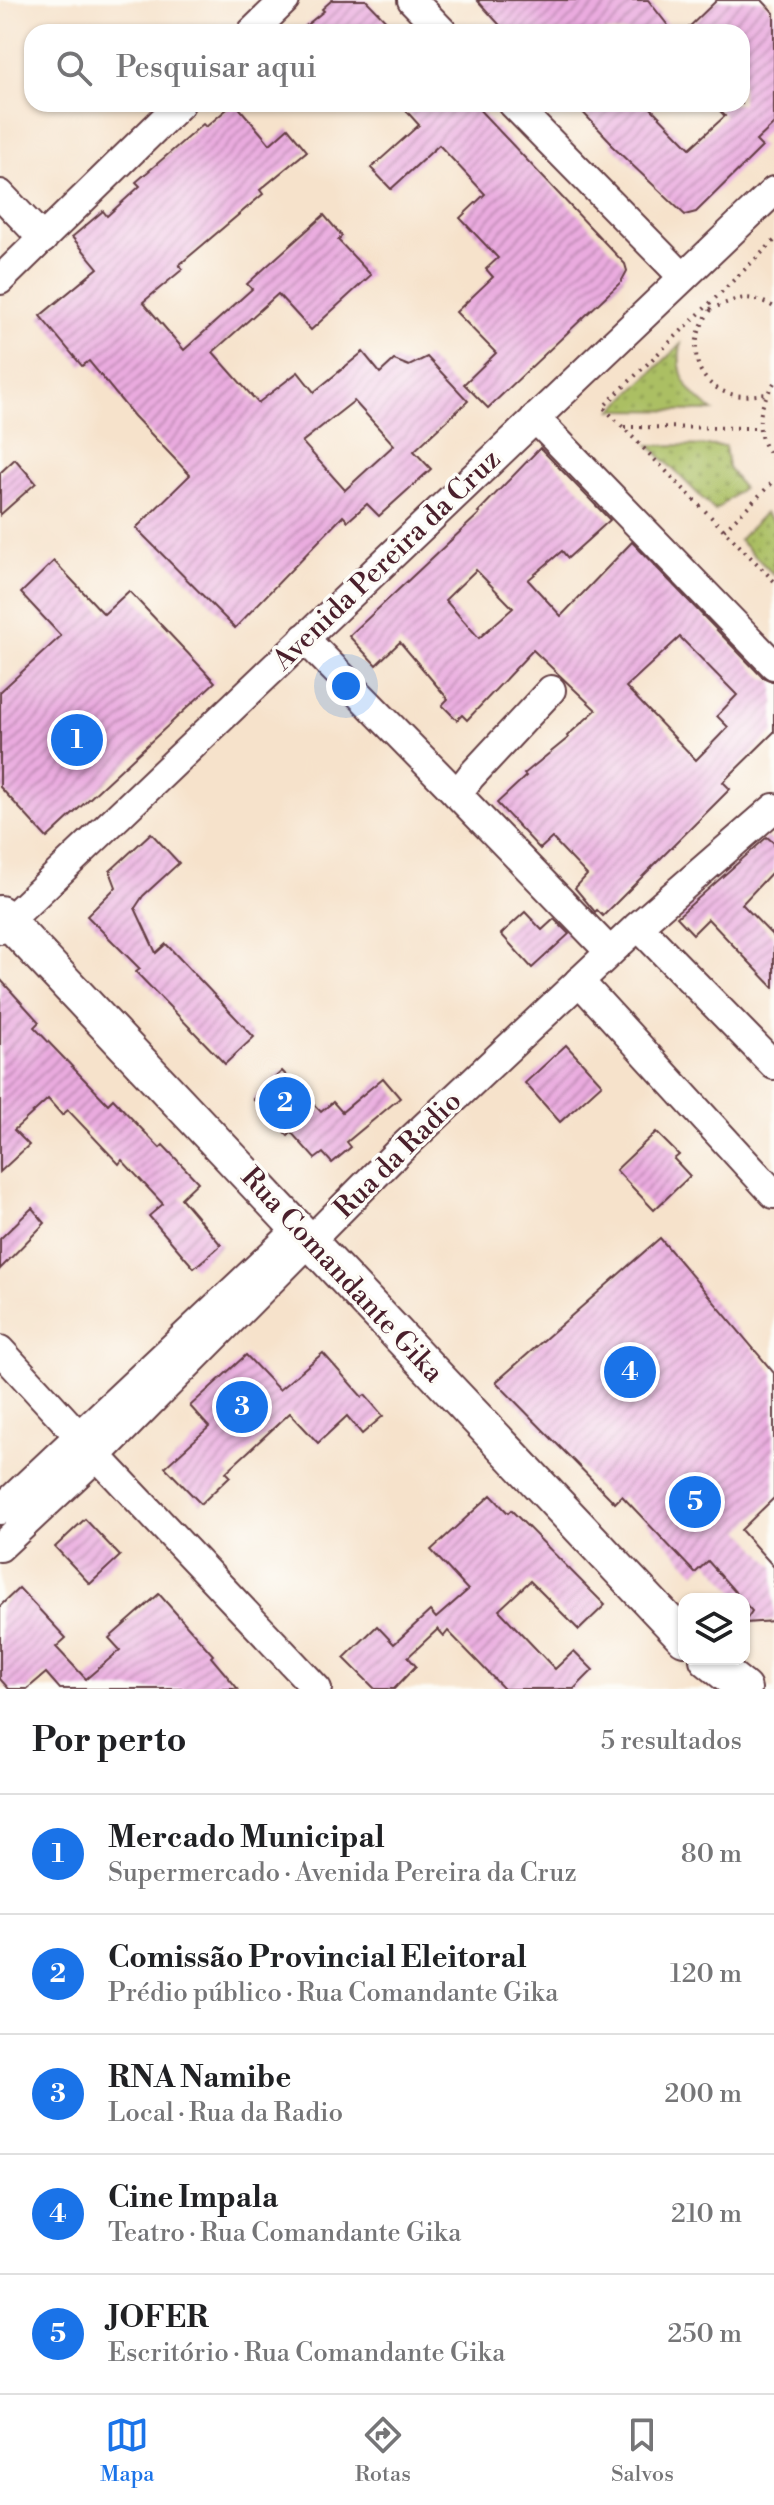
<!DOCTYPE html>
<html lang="pt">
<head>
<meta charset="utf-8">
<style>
  body { margin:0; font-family:"Libre Bodoni",serif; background:#f6f6f6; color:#202124 }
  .controls { position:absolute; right:24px; bottom:24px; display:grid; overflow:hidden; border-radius:16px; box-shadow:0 2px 6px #0004 }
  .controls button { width:72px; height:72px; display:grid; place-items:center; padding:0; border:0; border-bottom:2px solid #e0e0e0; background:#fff; color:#202124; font:40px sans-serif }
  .you { position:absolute; left:346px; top:686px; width:28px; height:28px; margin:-20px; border:6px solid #fff; border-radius:50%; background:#1a73e8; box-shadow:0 0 0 12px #1a73e833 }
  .badge { display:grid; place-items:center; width:52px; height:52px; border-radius:50%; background:#1a73e8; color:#fff; font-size:26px; font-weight:700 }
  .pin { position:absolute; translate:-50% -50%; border:4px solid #fff; box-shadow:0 2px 8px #0006 }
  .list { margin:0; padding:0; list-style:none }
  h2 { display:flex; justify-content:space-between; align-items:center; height:104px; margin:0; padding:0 32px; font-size:34px }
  h2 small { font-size:26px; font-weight:400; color:#757577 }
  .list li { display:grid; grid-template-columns:52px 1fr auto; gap:24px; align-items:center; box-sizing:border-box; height:120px; padding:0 32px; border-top:2px solid #e0e0e0 }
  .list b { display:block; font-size:30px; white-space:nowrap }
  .list p { margin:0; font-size:26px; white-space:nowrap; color:#757577 }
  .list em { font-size:26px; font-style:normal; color:#757577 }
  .icon { flex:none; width:44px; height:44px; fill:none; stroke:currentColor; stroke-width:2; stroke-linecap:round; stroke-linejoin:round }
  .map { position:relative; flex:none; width:774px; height:1689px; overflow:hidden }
  .search { position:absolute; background:#fff; box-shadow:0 2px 6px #0004; left:24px; right:24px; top:24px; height:88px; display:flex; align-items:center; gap:20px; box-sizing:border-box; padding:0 28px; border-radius:24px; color:#757577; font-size:30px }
  .sheet { height:704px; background:#fff }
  nav { display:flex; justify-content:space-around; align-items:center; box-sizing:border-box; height:112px; border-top:2px solid #e0e0e0; background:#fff; font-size:22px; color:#757577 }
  nav a { display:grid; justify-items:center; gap:4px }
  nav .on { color:#1a73e8 }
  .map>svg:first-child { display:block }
</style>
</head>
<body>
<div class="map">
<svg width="774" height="1689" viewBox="0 0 774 1689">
  <defs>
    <pattern id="park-dots" width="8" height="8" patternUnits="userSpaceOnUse" patternTransform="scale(2)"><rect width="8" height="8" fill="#abbf63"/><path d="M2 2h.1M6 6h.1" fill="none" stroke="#8d9b52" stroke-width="1.8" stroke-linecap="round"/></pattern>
    <pattern id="building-hatch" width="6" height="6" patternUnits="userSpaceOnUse" patternTransform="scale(2)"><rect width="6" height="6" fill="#eaabdf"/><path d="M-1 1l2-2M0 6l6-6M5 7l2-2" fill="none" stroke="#c08bb5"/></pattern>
  </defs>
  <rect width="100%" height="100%" fill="#fdfcf7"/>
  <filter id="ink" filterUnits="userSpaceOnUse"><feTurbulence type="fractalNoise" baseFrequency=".0125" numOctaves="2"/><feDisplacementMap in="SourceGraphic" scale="16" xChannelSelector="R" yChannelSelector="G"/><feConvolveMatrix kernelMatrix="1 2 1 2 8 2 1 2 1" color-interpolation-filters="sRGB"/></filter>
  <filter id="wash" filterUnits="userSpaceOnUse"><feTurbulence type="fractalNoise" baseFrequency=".006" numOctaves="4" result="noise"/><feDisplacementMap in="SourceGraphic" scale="32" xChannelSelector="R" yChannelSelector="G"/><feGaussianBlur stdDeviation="1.8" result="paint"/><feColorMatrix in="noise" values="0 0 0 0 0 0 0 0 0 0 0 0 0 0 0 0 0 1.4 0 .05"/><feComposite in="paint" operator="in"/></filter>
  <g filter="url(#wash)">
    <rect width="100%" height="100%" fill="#f6e2cb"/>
    <g fill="url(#park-dots)" stroke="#7a6f47" stroke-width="2">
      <path d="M681 344C675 375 688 393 713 411L613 410Z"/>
      <polygon points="649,445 725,446 728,467 742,488 715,511"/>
      <polygon points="765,513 774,522 774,575 739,540"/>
    </g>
    <g id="blocks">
      <g fill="url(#building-hatch)" fill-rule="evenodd">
        <polygon points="332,0 366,0 397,32 298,32 324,11 322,9"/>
        <polygon points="477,0 648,0 673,32 506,32"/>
        <polygon points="717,0 762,0 774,13 774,124 756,141 762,147 696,212 685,215 611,145 611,142 575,104 647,104 690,148 725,116 713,104 742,104 742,32 684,32"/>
        <path d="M233 104H236L270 144 288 128 307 151 260 190 263 194 179 265 183 269 143 302 184 350 252 289 247 284 324 215 342 236 338 240 371 275 311 330 278 294 213 352 258 403 298 372 314 392 363 352 380 373 394 360 409 366 427 357 468 401 414 451 431 469 379 516 367 504 348 521 343 516 235 628 136 528 190 475 134 416 89 361 82 366 40 316 98 268 72 237 103 211 107 216 140 186 136 182 203 124 206 127ZM354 401 394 445 345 490 302 442Z"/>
        <polygon points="400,104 474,104 625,264 627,271 621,282 488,408 464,384 496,353 456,312 493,277 486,269 498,258 460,218 485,194 439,145 391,189 371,168 419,125"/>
        <path d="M540 448 610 520 568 558 562 551 528 580 561 616 632 542 762 677 774 682V732L723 782 730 789 603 916 597 910 595 912 575 888 587 875 552 838 540 849 497 803 526 776 524 774 568 738 567 736 596 710 533 650 467 720 462 715 457 720 442 705 448 699 400 642 376 665 349 636 480 513 478 512ZM476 570 513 608 479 638 445 600ZM680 637 737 695 717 716 728 727 696 760 626 687Z"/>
        <polygon points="15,459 36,483 0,515 0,473"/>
        <polygon points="54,561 104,614 129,591 215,682 47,838 0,787 0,692 61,636 21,593"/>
        <polygon points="151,833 179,863 143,896 135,908 156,953 166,944 254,1037 225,1064 136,972 140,969 87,916 116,887 110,871"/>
        <polygon points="767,837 774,843 774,870 742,904 774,937 774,988 708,919 693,934 677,917"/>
        <polygon points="525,912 542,930 554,919 569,934 532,968 501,934"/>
        <polygon points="0,979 39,1022 34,1027 108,1104 113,1099 160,1148 163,1145 198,1182 181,1198 221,1245 194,1268 149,1216 163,1204 122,1160 119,1164 68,1110 62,1115 48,1099 14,1130 29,1145 0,1172"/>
        <polygon points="566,1045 602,1084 560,1122 525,1083"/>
        <polygon points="282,1071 321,1112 333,1102 342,1112 383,1078 400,1098 347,1142 351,1147 332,1163 323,1153 315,1159 291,1132 288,1136 253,1099"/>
        <polygon points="656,1132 679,1155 674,1159 690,1176 654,1210 616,1170"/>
        <polygon points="32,1208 45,1223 0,1269 0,1239"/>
        <polygon points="660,1238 774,1373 774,1498 741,1530 774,1567 774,1621 744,1623 752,1611 708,1561 695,1573 622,1496 615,1503 496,1382"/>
        <polygon points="323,1353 362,1397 365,1395 383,1416 362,1434 347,1416 318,1443 290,1413 226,1472 230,1476 201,1504 165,1467 209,1427 190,1406 246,1355 279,1390"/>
        <polygon points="491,1495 508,1513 511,1510 605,1605 579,1630 530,1581 499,1610 555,1669 574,1651 593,1670 574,1689 504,1689 448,1631 444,1636 438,1629 408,1657 416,1666 394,1689 375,1689 344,1658 377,1626 394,1644 430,1611 436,1618 468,1590 431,1550"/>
        <polygon points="85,1519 120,1556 90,1584 55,1547"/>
        <polygon points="19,1588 66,1638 56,1647 86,1679 120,1650 109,1638 159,1594 213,1655 211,1657 238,1689 60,1689 46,1673 27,1689 9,1689 0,1679 0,1606"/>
      </g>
    </g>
  </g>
  <g filter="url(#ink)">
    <use href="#blocks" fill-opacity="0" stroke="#643c43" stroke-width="2"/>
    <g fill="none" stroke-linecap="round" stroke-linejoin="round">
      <defs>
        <g id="minor">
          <polyline points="412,0 443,32"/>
          <polyline points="252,32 285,0"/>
          <polyline points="513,104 683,277"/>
          <polyline points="0,194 43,239"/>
          <polyline points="0,280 180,104"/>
          <polyline points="535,418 774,665"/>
          <polyline points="304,638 457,794"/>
          <polyline points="551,690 471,776 457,794 610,952"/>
          <polyline points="638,926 774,1065"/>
          <polyline points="0,929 774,191"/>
          <polyline points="579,981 774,1194"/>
          <polyline points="0,1350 79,1436"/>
          <polyline points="97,1456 317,1689"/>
          <polyline points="0,1510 289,1238"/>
          <polyline points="0,1547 97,1456 401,1149 638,926 774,808"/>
        </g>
        <g id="tertiary">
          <polyline points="0,913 684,1638"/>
          <polyline points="707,1659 744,1689"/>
        </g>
      </defs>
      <use href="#minor" stroke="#643c43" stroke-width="32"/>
      <use href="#tertiary" stroke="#643c43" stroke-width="38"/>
      <g stroke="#643c43" stroke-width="4" stroke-dasharray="2 6" stroke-linecap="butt">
        <polyline points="774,241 603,407 774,581"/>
        <path d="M710 309C736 300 745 291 774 307"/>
        <path d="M711 310C686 341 691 386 735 395 745 397 756 395 767 394"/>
        <path d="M774 383C758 407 752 436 774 459"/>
        <polyline points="624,427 760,428"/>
        <polyline points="724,530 774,481"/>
      </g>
      <use href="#minor" stroke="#fff" stroke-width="28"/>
      <use href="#tertiary" stroke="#fff" stroke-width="34"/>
    </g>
  </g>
  <g text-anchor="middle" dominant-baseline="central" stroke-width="7" stroke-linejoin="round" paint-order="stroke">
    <g font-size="28" fill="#4a1f2b" stroke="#fdfcf7">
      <text transform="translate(387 560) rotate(-44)">Avenida Pereira da Cruz</text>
      <text transform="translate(398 1155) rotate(-45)">Rua da Radio</text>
      <text transform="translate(342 1275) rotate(47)">Rua Comandante Gika</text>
    </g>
  </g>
</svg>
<div class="controls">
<button><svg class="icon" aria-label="layers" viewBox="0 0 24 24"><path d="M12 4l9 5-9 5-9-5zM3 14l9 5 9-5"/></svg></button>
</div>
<div class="you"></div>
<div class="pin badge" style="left:77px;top:740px">1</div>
<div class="pin badge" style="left:285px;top:1103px">2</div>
<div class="pin badge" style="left:242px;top:1407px">3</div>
<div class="pin badge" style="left:630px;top:1372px">4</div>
<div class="pin badge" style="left:695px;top:1502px">5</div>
<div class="search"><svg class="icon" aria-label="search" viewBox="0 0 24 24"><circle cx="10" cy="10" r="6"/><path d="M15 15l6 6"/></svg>Pesquisar aqui</div>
</div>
<section class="sheet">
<h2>Por perto<small>5 resultados</small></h2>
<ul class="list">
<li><span class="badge">1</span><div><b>Mercado Municipal</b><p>Supermercado · Avenida Pereira da Cruz</p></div><em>80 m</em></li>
<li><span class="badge">2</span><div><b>Comissão Provincial Eleitoral</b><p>Prédio público · Rua Comandante Gika</p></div><em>120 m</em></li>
<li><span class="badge">3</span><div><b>RNA Namibe</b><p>Local · Rua da Radio</p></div><em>200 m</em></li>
<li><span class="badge">4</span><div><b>Cine Impala</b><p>Teatro · Rua Comandante Gika</p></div><em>210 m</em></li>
<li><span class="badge">5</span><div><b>JOFER</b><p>Escritório · Rua Comandante Gika</p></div><em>250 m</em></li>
</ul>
</section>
<nav>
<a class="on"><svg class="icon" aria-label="map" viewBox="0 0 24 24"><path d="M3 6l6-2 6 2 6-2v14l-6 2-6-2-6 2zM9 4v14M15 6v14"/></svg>Mapa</a>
<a><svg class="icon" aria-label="directions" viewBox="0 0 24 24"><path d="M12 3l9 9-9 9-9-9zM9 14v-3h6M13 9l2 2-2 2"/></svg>Rotas</a>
<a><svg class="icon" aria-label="saved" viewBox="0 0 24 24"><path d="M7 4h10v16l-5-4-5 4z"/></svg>Salvos</a>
</nav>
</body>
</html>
